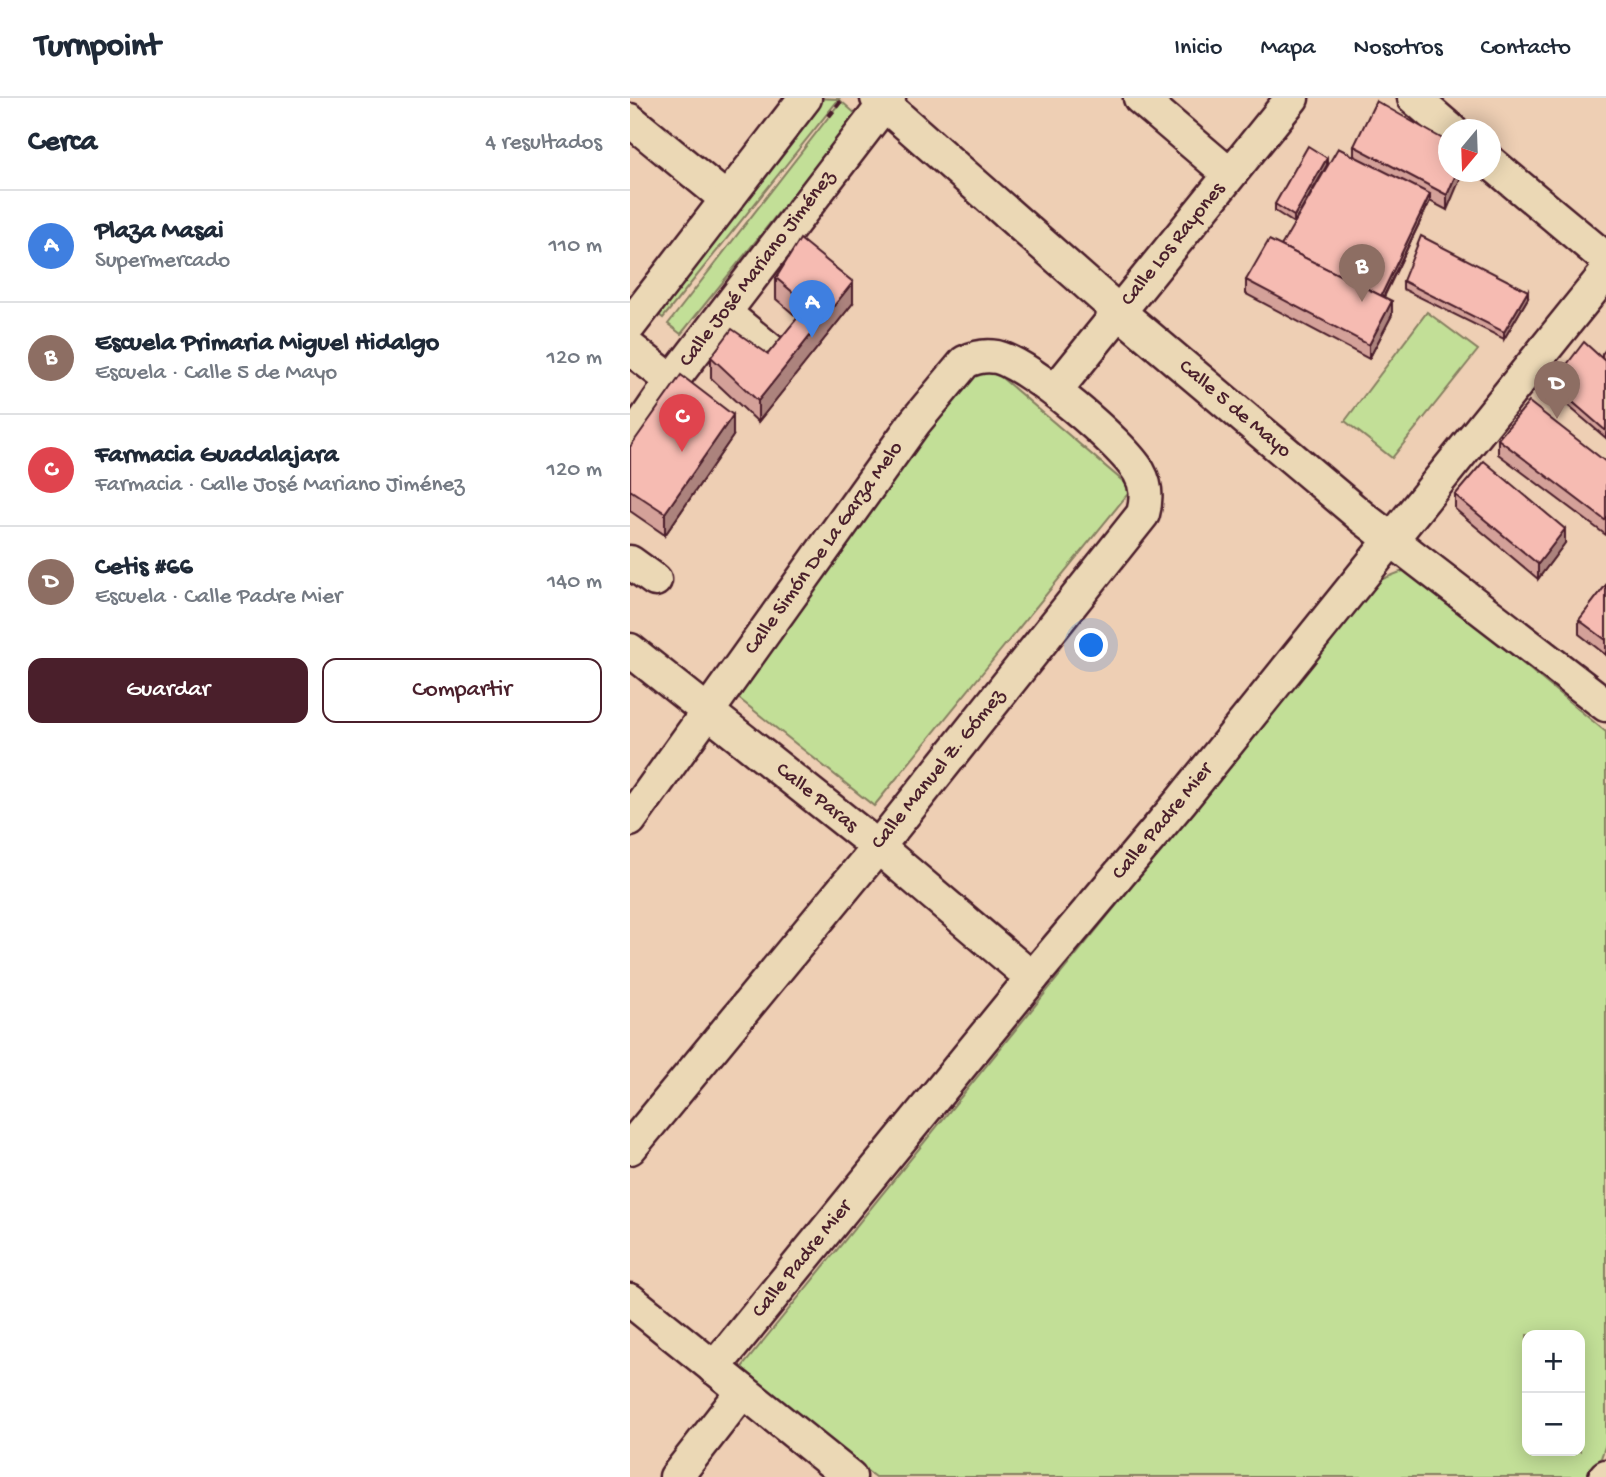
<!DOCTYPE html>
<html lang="es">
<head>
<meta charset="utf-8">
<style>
  body { margin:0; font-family:"Gochi Hand",sans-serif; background:#f2f2f3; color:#1f2937 }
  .controls { position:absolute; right:21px; bottom:21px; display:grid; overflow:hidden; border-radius:14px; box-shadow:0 4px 18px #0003 }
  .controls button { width:63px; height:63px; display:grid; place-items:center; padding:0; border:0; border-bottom:2px solid #e0e1e3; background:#fff; color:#1f2937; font:35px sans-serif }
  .compass { position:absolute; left:808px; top:21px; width:63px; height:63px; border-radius:50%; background:#fff; box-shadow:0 4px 18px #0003; rotate:199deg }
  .you { position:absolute; left:462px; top:548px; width:24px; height:24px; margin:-18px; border:5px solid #fff; border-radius:50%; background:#1a73e8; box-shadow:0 0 0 10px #1a73e833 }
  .badge { display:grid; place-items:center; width:46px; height:46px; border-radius:50%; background:#4a1f2b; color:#fff; font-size:23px; font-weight:700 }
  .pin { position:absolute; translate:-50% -58px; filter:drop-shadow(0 2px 4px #0008) }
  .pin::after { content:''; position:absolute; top:37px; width:24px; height:21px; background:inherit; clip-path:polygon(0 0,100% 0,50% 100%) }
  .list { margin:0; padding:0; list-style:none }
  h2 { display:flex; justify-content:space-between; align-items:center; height:91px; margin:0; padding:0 28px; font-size:30px }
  h2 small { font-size:23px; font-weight:400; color:#747a83 }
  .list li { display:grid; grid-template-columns:46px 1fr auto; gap:21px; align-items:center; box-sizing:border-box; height:112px; padding:0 28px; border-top:2px solid #e0e1e3 }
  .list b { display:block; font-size:26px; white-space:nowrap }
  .list p { margin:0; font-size:23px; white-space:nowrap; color:#747a83 }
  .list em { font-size:23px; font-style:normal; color:#747a83 }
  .actions { display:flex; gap:14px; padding:21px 28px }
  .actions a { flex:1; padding:16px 0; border:2px solid #4a1f2b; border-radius:14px; text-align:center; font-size:24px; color:#4a1f2b }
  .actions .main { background:#4a1f2b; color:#fff }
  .map { position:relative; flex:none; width:976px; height:1379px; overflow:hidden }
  header { display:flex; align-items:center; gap:42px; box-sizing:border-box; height:98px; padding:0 35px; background:#fff; border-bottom:2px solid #e0e1e3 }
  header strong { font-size:33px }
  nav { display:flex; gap:38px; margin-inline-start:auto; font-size:24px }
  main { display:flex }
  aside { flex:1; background:#fff }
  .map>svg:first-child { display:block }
</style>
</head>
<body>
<header>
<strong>Turnpoint</strong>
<nav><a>Inicio</a><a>Mapa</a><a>Nosotros</a><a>Contacto</a></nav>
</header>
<main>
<aside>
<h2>Cerca<small>4 resultados</small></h2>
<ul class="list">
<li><span class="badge" style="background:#3f7fe0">A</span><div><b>Plaza Masai</b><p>Supermercado</p></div><em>110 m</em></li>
<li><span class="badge" style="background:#8d6e63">B</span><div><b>Escuela Primaria Miguel Hidalgo</b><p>Escuela · Calle 5 de Mayo</p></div><em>120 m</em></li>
<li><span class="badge" style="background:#e0444e">C</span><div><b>Farmacia Guadalajara</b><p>Farmacia · Calle José Mariano Jiménez</p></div><em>120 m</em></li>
<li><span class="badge" style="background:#8d6e63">D</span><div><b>Cetis #66</b><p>Escuela · Calle Padre Mier</p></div><em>140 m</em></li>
</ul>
<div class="actions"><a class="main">Guardar</a><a>Compartir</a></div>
</aside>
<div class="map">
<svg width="976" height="1379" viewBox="0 0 976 1379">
  <rect width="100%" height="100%" fill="#eecfb4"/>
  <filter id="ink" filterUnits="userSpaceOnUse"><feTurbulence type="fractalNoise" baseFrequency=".0143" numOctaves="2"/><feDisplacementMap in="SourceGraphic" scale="14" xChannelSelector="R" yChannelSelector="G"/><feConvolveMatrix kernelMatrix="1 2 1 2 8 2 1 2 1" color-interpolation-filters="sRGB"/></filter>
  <g filter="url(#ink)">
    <g fill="#c2df97" stroke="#867f61" stroke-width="2" fill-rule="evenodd">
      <polygon points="183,0 209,1 33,220 20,210"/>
      <polygon points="211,3 227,17 51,236 38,226"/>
      <polygon points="797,214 848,252 762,360 715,323"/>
      <polygon points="352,263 502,391 244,708 102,595"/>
      <path d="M778 471 976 634V1346L964 1379H245L108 1274 750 482ZM897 1237H950V1353H897Z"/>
    </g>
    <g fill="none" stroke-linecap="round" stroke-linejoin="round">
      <defs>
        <g id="minor">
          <path id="s1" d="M247 0 488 213 732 419 976 607"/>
          <polyline points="510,0 599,76"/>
          <polyline points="784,0 821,32"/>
          <polyline points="0,22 95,100"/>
          <polyline points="860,64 976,161"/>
          <polyline points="95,215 151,261"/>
          <polyline points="0,227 175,0"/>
          <polyline points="0,250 42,283"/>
          <path id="s2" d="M426 292 662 0"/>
          <path id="s3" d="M0 344 42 283 259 0"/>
          <polyline points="0,464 25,482"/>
          <path id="s4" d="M0 552 248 749 402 880"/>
          <path id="s5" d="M0 722 285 324 335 264C345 259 356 257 367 259 400 267 492 345 509 374 517 388 517 401 513 416L248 749 0 1050"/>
          <polyline points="0,1202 220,1379"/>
          <path id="s6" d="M84 1270 402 880 551 703 976 175"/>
          <polyline points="46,1379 113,1293"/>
          <polyline points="975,1379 976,1378"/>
        </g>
      </defs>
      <use href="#minor" stroke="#4a1f2b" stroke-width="37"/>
      <polyline stroke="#4a1f2b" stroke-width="4.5" stroke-dasharray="7 5" stroke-linecap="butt" points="199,18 211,3"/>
      <use href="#minor" stroke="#ebd8b5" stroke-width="32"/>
    </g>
    <g fill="#d4a199" stroke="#4a1f2b" stroke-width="2">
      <polygon points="818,44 817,112 800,103 754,199 762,217 739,261 616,196 616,182 651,148 724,58 724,48"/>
      <polygon points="697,67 664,125 645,113 645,106"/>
      <polygon points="146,180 223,205 128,324 81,280 81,259 138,256 168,220 146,201"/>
      <polygon points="773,183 898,200 874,241 773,191"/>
      <polygon points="976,251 976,340 922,294 922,286 972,261 972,256"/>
      <polygon points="103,338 35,437 0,413 0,349"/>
      <polygon points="868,341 976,364 976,437 868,356"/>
      <polygon points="825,397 935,445 908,481 825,411"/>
      <polygon points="976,487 976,557 949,536 949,522"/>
    </g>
    <g fill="#ac837d" stroke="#4a1f2b" stroke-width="2">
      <polygon points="697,60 697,67 664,125 664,118"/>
      <polygon points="827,74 833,74 817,112 817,97"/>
      <polygon points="800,96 800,103 748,210 748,203"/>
      <polygon points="223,184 223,205 128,324 128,303"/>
      <polygon points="898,193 898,200 874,241 874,234"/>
      <polygon points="762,203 762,217 739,261 739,247"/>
      <polygon points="103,317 103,338 35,437 35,415"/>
      <polygon points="935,431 935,445 908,481 908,466"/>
    </g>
    <g fill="#f6bbb2" stroke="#4a1f2b" stroke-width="2">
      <polygon points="746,3 818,44 818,74 827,74 817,97 724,48"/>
      <polygon points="678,48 697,60 664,118 645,106"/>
      <polygon points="708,50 800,96 751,198 651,148"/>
      <polygon points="791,138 898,193 874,234 773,183"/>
      <polygon points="170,141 223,184 128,303 81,259 102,231 138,256 178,207 146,180"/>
      <polygon points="639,142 762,203 739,247 616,182"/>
      <polygon points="954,244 976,264 976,333 922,286"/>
      <polygon points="51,277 103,317 35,415 0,392 0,349"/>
      <polygon points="899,304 976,364 976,423 868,341"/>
      <polygon points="854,363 935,431 908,466 825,397"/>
      <polygon points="976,487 976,542 949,522"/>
    </g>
  </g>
  <g text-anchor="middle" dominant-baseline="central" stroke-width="5" stroke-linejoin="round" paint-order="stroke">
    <g font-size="21" fill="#4a1f2b" stroke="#ebd8b5">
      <text stroke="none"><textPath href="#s2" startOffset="187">Calle Los Rayones</textPath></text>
      <text stroke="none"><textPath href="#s3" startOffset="215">Calle José Mariano Jiménez</textPath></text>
      <text stroke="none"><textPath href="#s1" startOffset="474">Calle 5 de Mayo</textPath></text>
      <text stroke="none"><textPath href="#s5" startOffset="334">Calle Simón De La Garza Melo</textPath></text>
      <text transform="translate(309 672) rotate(-51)">Calle Manuel Z. Gómez</text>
      <text stroke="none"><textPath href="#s4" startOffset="238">Calle Paras</textPath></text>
      <text stroke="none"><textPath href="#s6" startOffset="707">Calle Padre Mier</textPath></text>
      <text stroke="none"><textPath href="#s6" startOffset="140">Calle Padre Mier</textPath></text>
    </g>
  </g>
</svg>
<div class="controls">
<button>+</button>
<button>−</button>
</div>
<svg class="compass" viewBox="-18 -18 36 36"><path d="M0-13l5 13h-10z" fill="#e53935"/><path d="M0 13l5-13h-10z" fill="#747a83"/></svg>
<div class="you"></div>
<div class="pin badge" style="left:182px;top:240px;background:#3f7fe0">A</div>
<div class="pin badge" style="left:732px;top:204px;background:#8d6e63">B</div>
<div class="pin badge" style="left:52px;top:354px;background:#e0444e">C</div>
<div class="pin badge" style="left:927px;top:321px;background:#8d6e63">D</div>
</div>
</main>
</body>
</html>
